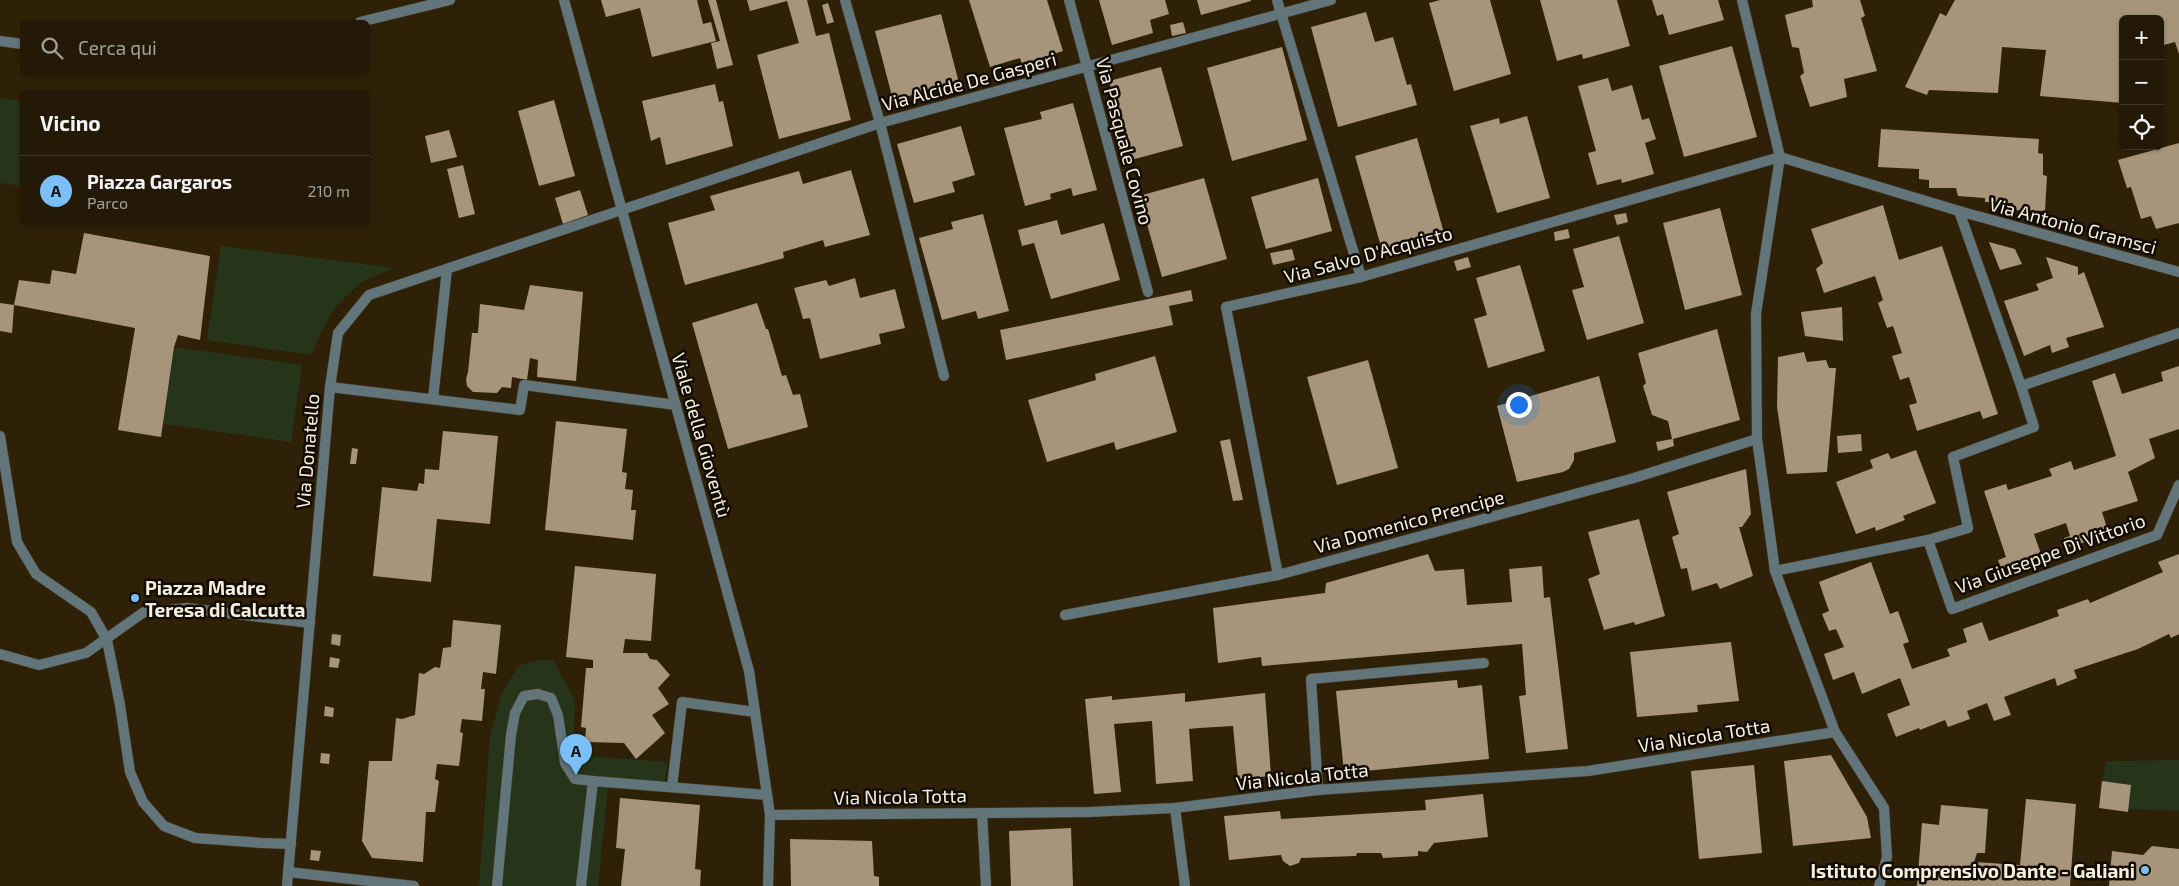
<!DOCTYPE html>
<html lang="it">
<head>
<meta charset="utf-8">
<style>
  body { margin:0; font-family:"Exo 2",sans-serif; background:#2b2210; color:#f1f3f6 }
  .controls { position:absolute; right:15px; top:15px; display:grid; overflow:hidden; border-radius:8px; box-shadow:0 1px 4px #0004 }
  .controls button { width:45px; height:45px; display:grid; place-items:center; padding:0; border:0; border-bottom:1px solid #403828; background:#231906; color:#f1f3f6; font:25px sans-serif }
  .you { position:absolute; left:1518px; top:404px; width:18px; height:18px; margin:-12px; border:4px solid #fff; border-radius:50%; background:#1a73e8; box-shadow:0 0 0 8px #1a73e833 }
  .badge { display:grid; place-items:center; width:32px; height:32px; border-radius:50%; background:#7abff8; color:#111; font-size:16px; font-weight:700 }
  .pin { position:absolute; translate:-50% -41px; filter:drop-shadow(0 1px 2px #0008) }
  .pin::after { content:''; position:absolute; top:26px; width:18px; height:15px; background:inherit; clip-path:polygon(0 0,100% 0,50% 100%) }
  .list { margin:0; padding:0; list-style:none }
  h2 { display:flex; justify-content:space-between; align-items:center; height:65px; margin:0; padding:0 20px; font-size:21px }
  h2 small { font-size:16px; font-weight:400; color:#a3a09b }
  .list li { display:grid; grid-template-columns:32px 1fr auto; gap:15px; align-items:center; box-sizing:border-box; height:70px; padding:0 20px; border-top:1px solid #403828 }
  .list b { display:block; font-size:19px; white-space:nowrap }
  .list p { margin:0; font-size:16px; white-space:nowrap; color:#a3a09b }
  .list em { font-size:16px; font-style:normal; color:#a3a09b }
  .icon { flex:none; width:28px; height:28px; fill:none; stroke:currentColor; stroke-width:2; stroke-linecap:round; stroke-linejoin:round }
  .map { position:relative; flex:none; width:2179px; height:886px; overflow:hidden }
  .search { position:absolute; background:#231906; box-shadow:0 1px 4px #0004; left:20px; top:20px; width:350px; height:55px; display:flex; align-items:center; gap:12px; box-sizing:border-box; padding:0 18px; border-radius:8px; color:#a3a09b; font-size:19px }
  .panel { position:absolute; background:#231906; box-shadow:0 1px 4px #0004; left:20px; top:90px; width:350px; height:135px; border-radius:8px }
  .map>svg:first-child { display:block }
</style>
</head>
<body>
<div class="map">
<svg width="2179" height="886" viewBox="0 0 2179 886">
  <rect width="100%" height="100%" fill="#2f2108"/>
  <g fill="#263419">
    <polygon points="0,98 22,101 22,186 0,183"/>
    <path d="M221 246 394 268C383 273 369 277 359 285 334 303 322 327 312 355L207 340Z"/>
    <polygon points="174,347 302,365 291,442 163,424"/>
    <polygon points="538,660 553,660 575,700 573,744 575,755 667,762 664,791 608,788 598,886 479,886 490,736 502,693 518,666"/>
    <polygon points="2179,760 2179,811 2099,808 2106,761"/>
  </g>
  <g fill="#a6957a">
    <polygon points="601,0 697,0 703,24 711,22 716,41 652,57 640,8 606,17"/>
    <polygon points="708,0 716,0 733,65 717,69 711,43 720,41"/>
    <polygon points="747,0 807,0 816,36 829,33 851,120 779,139 757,55 799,43 787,1 750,11"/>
    <polygon points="969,0 1047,0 1063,51 1022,64 1020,58 990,67"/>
    <polygon points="1099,0 1165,0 1169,14 1150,20 1153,33 1112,45"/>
    <polygon points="1197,0 1251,0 1251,1 1201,15"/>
    <polygon points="1440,0 1490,0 1511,74 1454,91 1429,3"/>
    <polygon points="1540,0 1617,0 1630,46 1583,59 1582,54 1557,61"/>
    <polygon points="1652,0 1718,0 1724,20 1669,35 1663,14 1657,16"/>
    <polygon points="1812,0 1860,0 1865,16 1861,18 1877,71 1844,79 1847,97 1810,107 1800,76 1804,73 1799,48 1792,47 1785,15 1813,7"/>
    <polygon points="1955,0 2179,0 2179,54 2175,42 2160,46 2160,19 2123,19 2123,103 2040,96 2046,50 2002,47 1998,93 1929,90 1927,95 1905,87 1940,13 1946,16"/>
    <polygon points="828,3 834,22 827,24 822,5"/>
    <polygon points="1366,12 1375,42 1393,37 1407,85 1411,84 1417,105 1338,127 1311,27"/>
    <polygon points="941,14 959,83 893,100 875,31"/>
    <polygon points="1183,22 1186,33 1172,36 1170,25"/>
    <polygon points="1732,46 1757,137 1684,157 1659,66"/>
    <polygon points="1282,47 1307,140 1232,161 1207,68"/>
    <polygon points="1161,67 1183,146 1131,160 1109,81"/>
    <polygon points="1608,78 1612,91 1632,85 1642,120 1649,118 1656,139 1645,143 1654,174 1622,183 1621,179 1597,185 1588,153 1596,151 1578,86"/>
    <polygon points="715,84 719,102 723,101 733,146 666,165 660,137 651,141 642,101"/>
    <polygon points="554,100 575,176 539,186 518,111"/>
    <polygon points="1073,103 1097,190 1073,196 1071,188 1050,194 1051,199 1025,206 1004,128 1042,119 1040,112"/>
    <polygon points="1527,116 1550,198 1497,213 1470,126 1499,118 1500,124"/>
    <polygon points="961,126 975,175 952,182 955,192 914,203 897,144"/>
    <polygon points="1881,129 2039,139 2038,153 2043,154 2043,175 2047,176 2045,211 2012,210 2013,203 1985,202 1985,198 1958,196 1956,188 1929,188 1929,180 1919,179 1919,169 1878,167"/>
    <polygon points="449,130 457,157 431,163 425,136"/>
    <polygon points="1417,138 1444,233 1382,250 1355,156"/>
    <polygon points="2179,143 2179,223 2156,229 2151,216 2141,219 2131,187 2127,188 2118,160"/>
    <polygon points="463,165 475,214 459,218 447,169"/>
    <polygon points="851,170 870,235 825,247 823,240 783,252 784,258 685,285 668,223 715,210 710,196 799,171 803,184"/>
    <polygon points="1204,178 1227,259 1162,277 1139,196"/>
    <polygon points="1318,178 1332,231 1266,249 1251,197"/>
    <polygon points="580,190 588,215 563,224 555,198"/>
    <polygon points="1883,205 1899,260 1942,246 1998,414 1983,419 1980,411 1917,431 1909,405 1917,403 1909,377 1900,380 1892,356 1902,353 1893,326 1887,328 1878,303 1883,300 1875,276 1824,293 1816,269 1823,263 1811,229"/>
    <polygon points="1720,208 1742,295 1685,310 1663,223"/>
    <polygon points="1626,213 1628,222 1617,225 1614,215"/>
    <polygon points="983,214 1009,311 978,319 976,311 942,320 919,238 953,229 951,222"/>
    <polygon points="1057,220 1061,235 1104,223 1120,280 1051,299 1034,243 1022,246 1018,230"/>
    <polygon points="1568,229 1570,238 1555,241 1554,232"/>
    <polygon points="84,233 210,256 200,340 178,335 174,347 161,437 118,430 135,328 14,305 19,280 50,284 52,270 76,274"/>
    <polygon points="1619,236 1644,323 1587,340 1572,290 1584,287 1573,249"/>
    <polygon points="1989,242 2015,249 2022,264 2000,270"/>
    <polygon points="1292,249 1295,260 1273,265 1270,253"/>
    <polygon points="1468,257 1471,267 1457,271 1454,261"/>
    <polygon points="2046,257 2078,267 2078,275 2084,272 2104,327 2066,338 2069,347 2052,353 2050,345 2024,356 2004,301 2039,290 2036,284 2053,278"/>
    <polygon points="1520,265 1545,351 1488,368 1474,319 1487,315 1476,278"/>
    <polygon points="855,278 860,298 895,289 905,328 879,334 881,344 820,359 810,318 803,319 794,288 826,280 829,286"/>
    <polygon points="530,285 583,292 576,381 537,377 538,360 530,358 527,380 512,377 511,388 502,387 497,393 473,392 467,386 466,379 468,372 472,333 478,333 480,304 524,310"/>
    <polygon points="1191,290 1193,301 1169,306 1173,325 1006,360 1000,330"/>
    <polygon points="0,303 14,305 12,333 0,331"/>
    <polygon points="757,303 766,329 768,329 782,376 786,375 793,395 800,394 808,427 728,449 692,323"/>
    <polygon points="1842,307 1843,341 1805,336 1801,312"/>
    <polygon points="1717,329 1740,420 1673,439 1674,446 1658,451 1656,442 1672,439 1668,421 1652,415 1643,386 1646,383 1638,353"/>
    <polygon points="1804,352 1807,362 1826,360 1829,368 1836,368 1827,472 1787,474 1777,407 1778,357"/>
    <polygon points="1155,356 1177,432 1116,450 1114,442 1047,462 1028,400 1096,380 1095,374"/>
    <polygon points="1368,360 1398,468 1337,485 1307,377"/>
    <polygon points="2179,366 2179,429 2149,439 2155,458 2128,472 2138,501 2102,512 2109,534 2067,548 2064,538 2070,536 2066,523 2034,534 2042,557 2002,570 1998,560 2006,557 1984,491 2006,484 2008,490 2052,476 2049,469 2071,461 2074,470 2116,456 2092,381 2115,373 2122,394 2163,381 2161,372"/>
    <polygon points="1599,376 1616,442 1574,453 1574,460 1569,469 1563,472 1517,482 1497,406"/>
    <polygon points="556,421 627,429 622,472 627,473 625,489 633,490 631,510 636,510 633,540 545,530"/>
    <polygon points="443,431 498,436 490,524 437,519 431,582 373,576 382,487 417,491 419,483 424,484 425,469 439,470"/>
    <polygon points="1861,434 1862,451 1838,453 1837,436"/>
    <polygon points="1230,439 1243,500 1233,501 1220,441"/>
    <polygon points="352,448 358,449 356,464 350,464"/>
    <polygon points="1916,450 1936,503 1903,516 1905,520 1876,531 1875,527 1856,534 1836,482 1873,468 1870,460 1888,453 1891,459"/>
    <polygon points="1746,469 1751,514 1742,527 1739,527 1753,576 1720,589 1717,583 1692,591 1687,568 1681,569 1672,537 1679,534 1667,492"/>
    <polygon points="1639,519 1665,616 1635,625 1634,622 1604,630 1588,579 1600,574 1588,532"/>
    <polygon points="1428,554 1435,571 1464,569 1467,605 1512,602 1509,569 1542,566 1544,598 1550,597 1568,749 1526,753 1519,696 1526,695 1522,644 1262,666 1261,657 1218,663 1213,608 1325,593 1326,583"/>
    <polygon points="2179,554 2179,634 2171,638 2169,634 2138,649 2074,670 2077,678 2057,686 2055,678 2004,697 2011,715 1994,721 1987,703 1967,711 1970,719 1948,727 1945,720 1920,730 1919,728 1896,737 1887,714 1910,705 1900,678 1862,694 1854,672 1833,680 1824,654 1844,647 1836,629 1829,631 1822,614 1829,611 1819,582 1871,562 1890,614 1898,611 1909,642 1903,644 1912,669 1950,656 1947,649 1967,642 1963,629 1982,622 1989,641 2059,616 2057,610 2088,599 2090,603 2163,572 2158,562"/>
    <polygon points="575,566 656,574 651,641 625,639 623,653 647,653 650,659 657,660 670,675 658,688 669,704 652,715 665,733 636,759 624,743 585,742 586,728 581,727 586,668 593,668 593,660 566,657"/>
    <polygon points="453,620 501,625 496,674 483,672 481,689 485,689 482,721 462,719 460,732 463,733 459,766 437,764 435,779 439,781 435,812 426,812 423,862 372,858 362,841 369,761 392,761 396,718 402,719 415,715 419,673 424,674 435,667 440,668 443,648 451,647"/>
    <polygon points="332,634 341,635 340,646 331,644"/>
    <polygon points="1731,642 1739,701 1697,705 1698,712 1637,717 1630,652"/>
    <polygon points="330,657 340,659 338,668 329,667"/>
    <polygon points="1457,680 1458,688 1482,685 1489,759 1344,773 1336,691"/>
    <polygon points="1185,693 1185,702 1265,693 1271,776 1238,779 1233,726 1199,728 1189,729 1193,781 1156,784 1152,721 1114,724 1121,792 1094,794 1085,699 1112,696 1112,700"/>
    <polygon points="325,706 334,708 333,717 324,716"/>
    <polygon points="321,753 330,754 329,764 320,763"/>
    <polygon points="1831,755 1867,817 1871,838 1793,846 1784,761"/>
    <polygon points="1754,765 1762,853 1699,859 1691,771"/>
    <polygon points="2102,781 2131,785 2128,812 2099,808"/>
    <polygon points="1483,794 1488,837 1434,843 1427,852 1418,851 1418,856 1383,858 1381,853 1357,853 1356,856 1301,858 1299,863 1290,866 1283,861 1281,855 1229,860 1224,816 1280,811 1281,819 1426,810 1425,800"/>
    <polygon points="620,798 700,805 695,869 701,870 700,886 621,886 625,849 616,848"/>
    <polygon points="2026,799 2076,804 2070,886 1917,886 1922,823 1939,825 1941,805 1988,809 1985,853 1977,853 1974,862 2020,865"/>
    <polygon points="1071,828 1073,886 1011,886 1009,831"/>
    <polygon points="790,839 872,841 874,876 879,877 879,886 791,886"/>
    <polygon points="2152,846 2179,849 2179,886 2109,886 2112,851 2143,855"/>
    <polygon points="311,850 321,851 319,861 310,860"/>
  </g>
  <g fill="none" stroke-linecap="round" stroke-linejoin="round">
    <defs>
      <g id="lane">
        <polyline points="0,436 17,542 36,574 91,612 107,640 120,705 130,772 143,802 164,826 195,838 262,843 291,844"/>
        <polyline points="0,654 39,665 86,653 144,612 187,608 310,623"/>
      </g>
      <g id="street">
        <polyline points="564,0 749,671 770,815 768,886"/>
        <polyline points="845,0 880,123 944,376"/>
        <polyline points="1069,0 1148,292"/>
        <polyline points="1277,0 1361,277"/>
        <polyline points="1742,0 1780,157 1756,314 1757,439 1775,571 1835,732 1884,808 1887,857 1879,886"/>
        <polyline points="360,22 450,0"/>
        <polyline points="0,41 22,44"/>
        <polyline points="1780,157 1959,211 2179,272"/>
        <polyline points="1959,211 2021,386 2179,333"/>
        <polyline points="330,387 520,410 524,385 676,405"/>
        <polyline points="433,399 447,269"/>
        <polyline points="1928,540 1968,528 1953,457 2034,427 2021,386"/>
        <polyline points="1775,571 1928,540 1952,609 2157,535 2179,485"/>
        <polyline points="1278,575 1226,307 1361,277 1780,157"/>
        <polyline points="1065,615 1278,575 1634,478 1757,439"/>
        <polyline points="672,787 682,702 755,712"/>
        <polyline points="1318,790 1311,679 1484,663"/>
        <polyline points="1175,808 1185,886"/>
        <polyline points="982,813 986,886"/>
        <polyline points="770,815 1089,812 1175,808 1318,790 1588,771 1835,732"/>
        <polyline points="288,872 414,886"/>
        <polyline points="287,886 330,387 338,333 369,295 880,123 1331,0"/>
        <polyline points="497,886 511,735 515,713 524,696 538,694 551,698 558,715 565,763 575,779 593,781"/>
        <polyline points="581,886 593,781 767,795"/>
      </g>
    </defs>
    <use href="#lane" stroke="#4b3e26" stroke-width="11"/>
    <use href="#street" stroke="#4b3e26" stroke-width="11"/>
    <use href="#lane" stroke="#61757b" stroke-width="10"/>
    <use href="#street" stroke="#61757b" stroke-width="10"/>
  </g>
  <g fill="#7abff8" stroke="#120c04" stroke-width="2">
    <circle cx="135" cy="598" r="5"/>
    <circle cx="2145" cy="870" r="5"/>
  </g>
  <g text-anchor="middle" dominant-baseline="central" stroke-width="5" stroke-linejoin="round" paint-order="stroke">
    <g font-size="19" fill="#f6eedf" stroke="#120c04">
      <text transform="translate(969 81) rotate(-15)">Via Alcide De Gasperi</text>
      <text transform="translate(1125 141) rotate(75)">Via Pasquale Covino</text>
      <text transform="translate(2073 225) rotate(15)">Via Antonio Gramsci</text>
      <text transform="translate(1368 254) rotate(-15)">Via Salvo D'Acquisto</text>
      <text transform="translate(702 435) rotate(74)">Viale della Gioventù</text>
      <text transform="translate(307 451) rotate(-85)">Via Donatello</text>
      <text transform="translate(1409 521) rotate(-15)">Via Domenico Prencipe</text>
      <text transform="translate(2050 553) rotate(-20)">Via Giuseppe Di Vittorio</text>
      <text transform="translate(1704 735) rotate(-9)">Via Nicola Totta</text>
      <text transform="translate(1302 776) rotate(-6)">Via Nicola Totta</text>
      <text transform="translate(900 796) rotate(-1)">Via Nicola Totta</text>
    </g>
    <g font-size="19" font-weight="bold" fill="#f6eedf" stroke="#120c04" text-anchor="start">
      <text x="145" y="587">Piazza Madre<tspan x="145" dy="22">Teresa di Calcutta</tspan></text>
      <text x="2135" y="870" text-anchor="end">Istituto Comprensivo Dante - Galiani</text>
    </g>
  </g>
</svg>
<div class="controls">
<button>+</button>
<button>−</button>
<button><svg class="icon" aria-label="locate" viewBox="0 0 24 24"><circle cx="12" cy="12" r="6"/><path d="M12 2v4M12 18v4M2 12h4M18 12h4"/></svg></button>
</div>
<div class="you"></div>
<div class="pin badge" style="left:576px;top:775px">A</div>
<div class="search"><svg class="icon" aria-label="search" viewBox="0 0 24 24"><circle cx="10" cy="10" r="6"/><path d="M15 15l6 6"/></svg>Cerca qui</div>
<section class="panel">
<h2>Vicino<small></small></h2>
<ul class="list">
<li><span class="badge">A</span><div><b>Piazza Gargaros</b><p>Parco</p></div><em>210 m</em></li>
</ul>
</section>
</div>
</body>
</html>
